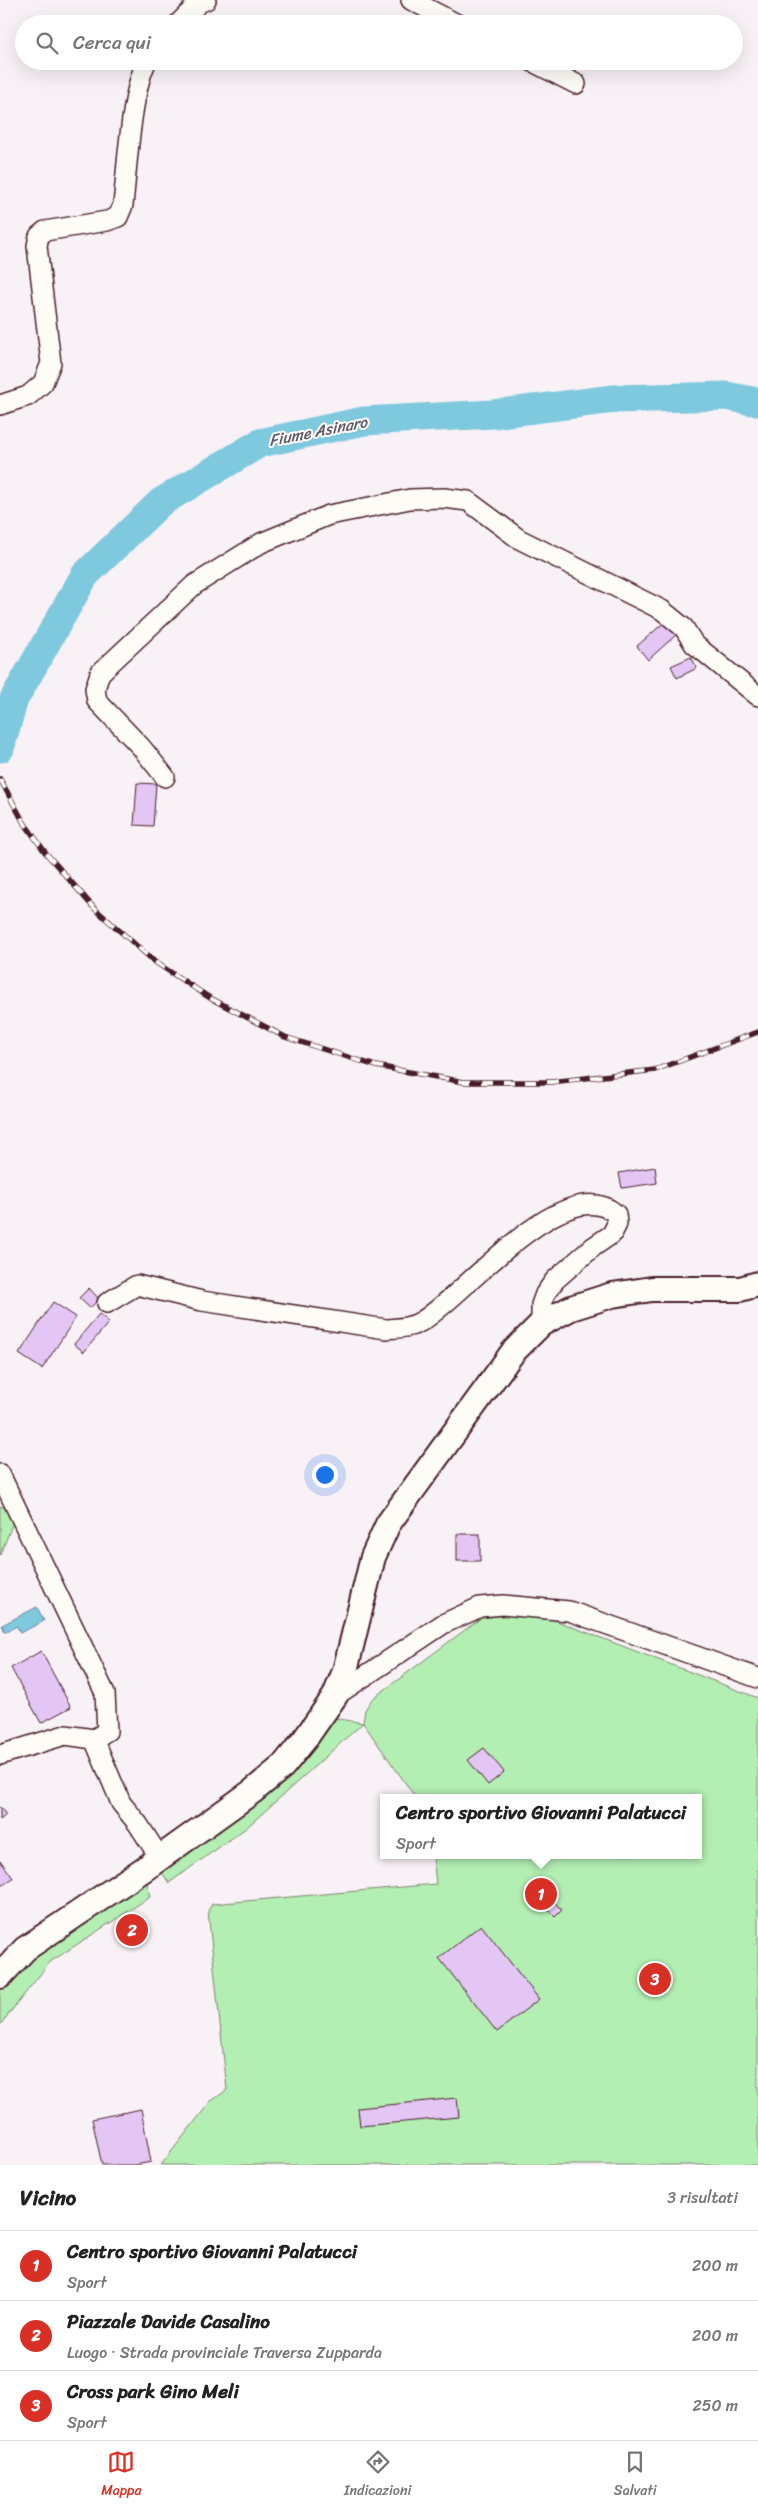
<!DOCTYPE html>
<html lang="it">
<head>
<meta charset="utf-8">
<style>
  body { margin:0; font-family:Sriracha,sans-serif; background:#f2f2f2; color:#222 }
  .you { position:absolute; left:324px; top:1474px; width:18px; height:18px; margin:-12px; border:4px solid #fff; border-radius:50%; background:#1a73e8; box-shadow:0 0 0 8px #1a73e833 }
  .badge { display:grid; place-items:center; width:32px; height:32px; border-radius:50%; background:#d93025; color:#fff; font-size:16px; font-weight:700 }
  .pin { position:absolute; translate:-50% -50%; border:2px solid #fff; box-shadow:0 1px 5px #0006 }
  .popup { position:absolute; left:380px; top:1794px; width:322px; height:65px; box-sizing:border-box; display:grid; place-content:center; border-radius:0px; background:#fff; filter:drop-shadow(0 1px 4px #0005); font-size:16px; white-space:nowrap; color:#767676 }
  .popup b { font-size:19px; color:#222 }
  .popup::after { content:''; position:absolute; left:50%; top:100%; margin-left:-10px; border:10px solid transparent; border-top-color:#fff }
  .list { margin:0; padding:0; list-style:none }
  h2 { display:flex; justify-content:space-between; align-items:center; height:65px; margin:0; padding:0 20px; font-size:21px }
  h2 small { font-size:16px; font-weight:400; color:#767676 }
  .list li { display:grid; grid-template-columns:32px 1fr auto; gap:15px; align-items:center; box-sizing:border-box; height:70px; padding:0 20px; border-top:1px solid #e0e0e0 }
  .list b { display:block; font-size:19px; white-space:nowrap }
  .list p { margin:0; font-size:16px; white-space:nowrap; color:#767676 }
  .list em { font-size:16px; font-style:normal; color:#767676 }
  .icon { flex:none; width:28px; height:28px; fill:none; stroke:currentColor; stroke-width:2; stroke-linecap:round; stroke-linejoin:round }
  .map { position:relative; flex:none; width:758px; height:2165px; overflow:hidden }
  .search { position:absolute; background:#fff; box-shadow:0 5px 20px #0002; left:15px; right:15px; top:15px; height:55px; display:flex; align-items:center; gap:12px; box-sizing:border-box; padding:0 18px; border-radius:28px; color:#767676; font-size:19px }
  .sheet { height:275px; background:#fff }
  nav { display:flex; justify-content:space-around; align-items:center; box-sizing:border-box; height:70px; border-top:1px solid #e0e0e0; background:#fff; font-size:14px; color:#767676 }
  nav a { display:grid; justify-items:center; gap:2px }
  nav .on { color:#d93025 }
  .map>svg:first-child { display:block }
</style>
</head>
<body>
<div class="map">
<svg width="758" height="2165" viewBox="0 0 758 2165">
  <rect width="100%" height="100%" fill="#f8f1f6"/>
  <filter id="ink" filterUnits="userSpaceOnUse"><feTurbulence type="fractalNoise" baseFrequency=".02" numOctaves="2"/><feDisplacementMap in="SourceGraphic" scale="10" xChannelSelector="R" yChannelSelector="G"/><feConvolveMatrix kernelMatrix="1 2 1 2 8 2 1 2 1" color-interpolation-filters="sRGB"/></filter>
  <g filter="url(#ink)">
    <g fill="#b3eeb3" stroke="#7e866f">
      <polygon points="0,1506 17,1513 0,1555"/>
      <polygon points="509,1615 549,1618 758,1698 758,2165 161,2165 210,2102 227,2090 208,1911 212,1904 436,1884 433,1855 698,1855 698,1798 416,1798 363,1723 246,1828 169,1883 159,1868 334,1718 363,1723 365,1710 372,1699 481,1618"/>
      <path d="M146 1877 150 1897 50 1962 0 2025C0 2015 0 1999 0 1990 9 1961 117 1896 146 1877Z"/>
    </g>
    <polygon fill="#7fc9df" stroke="#6a8597" points="37,1607 44,1621 20,1633 17,1626 5,1632 2,1625"/>
    <g fill="none" stroke-linecap="round" stroke-linejoin="round">
      <polyline stroke="#7fc9df" stroke-width="29" points="0,748 14,699 85,575 161,502 260,443 364,421 493,414 614,399 726,396 758,402"/>
    </g>
    <g fill="#e3c6f4" stroke="#4a1f2b">
      <polygon points="667,620 678,633 648,660 637,646"/>
      <polygon points="691,657 697,668 677,678 671,666"/>
      <polygon points="137,783 156,784 153,826 134,825"/>
      <polygon points="655,1167 657,1183 622,1188 619,1173"/>
      <polygon points="89,1288 99,1299 90,1308 79,1298"/>
      <polygon points="53,1302 76,1317 42,1369 19,1354"/>
      <polygon points="99,1314 109,1322 84,1352 74,1344"/>
      <rect x="457" y="1534" width="23" height="27"/>
      <polygon points="41,1651 71,1707 41,1723 11,1668"/>
      <polygon points="484,1748 504,1772 488,1785 468,1760"/>
      <polygon points="0,1807 6,1815 0,1820"/>
      <polygon points="0,1860 13,1878 3,1885 0,1881"/>
      <polygon points="538,1885 562,1910 555,1917 531,1892"/>
      <polygon points="481,1925 539,1999 497,2032 439,1958"/>
      <polygon points="457,2098 459,2117 360,2126 358,2108"/>
      <polygon points="141,2109 151,2162 135,2165 102,2165 92,2119"/>
    </g>
    <g fill="none" stroke-linecap="round" stroke-linejoin="round">
      <defs>
        <g id="minor">
          <polyline points="411,0 457,24"/>
          <polyline points="178,24 199,3 206,0"/>
          <polyline points="531,61 576,84"/>
          <path d="M0 405 28 396 43 383 51 363 37 246 39 236 45 231 107 221 118 217 123 205C127 169 131 90 147 61"/>
          <polyline points="165,777 141,747 97,701 95,689 100,673 194,585 261,543 329,515 410,499 444,498 468,501 519,539 662,610 684,628 694,644 758,696"/>
          <path d="M107 1303 137 1285 202 1301 386 1329C398 1328 411 1328 422 1321 464 1296 565 1169 616 1214L617 1224 612 1234 593 1247 555 1280 545 1294 541 1305V1324"/>
          <polyline points="0,1474 105,1693 107,1731 94,1739 121,1803 138,1824 160,1858"/>
          <polyline points="335,1696 443,1624 480,1607 503,1605 569,1611 758,1678"/>
          <polyline points="0,1755 65,1735 94,1739"/>
        </g>
        <polyline id="major" points="0,1976 25,1949 150,1865 253,1791 283,1766 305,1739 335,1696 345,1671 373,1557 388,1524 513,1352 541,1324 571,1308 612,1295 652,1289 740,1289 758,1284"/>
      </defs>
      <use href="#minor" stroke="#4a1f2b" stroke-width="22"/>
      <use href="#major" stroke="#4a1f2b" stroke-width="28"/>
      <use href="#minor" stroke="#fdfcf7" stroke-width="19"/>
      <use href="#major" stroke="#fdfcf7" stroke-width="24"/>
      <defs>
        <polyline id="rail" points="0,779 23,821 45,852 94,908 155,962 210,998 285,1037 376,1066 464,1082 551,1082 655,1070 758,1032"/>
      </defs>
      <use href="#rail" stroke="#4a1f2b" stroke-width="5.5"/>
      <use href="#rail" stroke="#fdfcf7" stroke-width="4" stroke-dasharray="11" stroke-linecap="butt"/>
    </g>
  </g>
  <g text-anchor="middle" dominant-baseline="central" stroke-width="4" stroke-linejoin="round" paint-order="stroke">
    <g font-size="16" font-style="italic" fill="#5d5a6a" stroke="#fdfcf7">
      <text transform="translate(318 431) rotate(-11)">Fiume Asinaro</text>
    </g>
  </g>
</svg>
<div class="you"></div>
<div class="pin badge" style="left:541px;top:1894px">1</div>
<div class="popup"><b>Centro sportivo Giovanni Palatucci</b>Sport</div>
<div class="pin badge" style="left:132px;top:1930px">2</div>
<div class="pin badge" style="left:655px;top:1979px">3</div>
<div class="search"><svg class="icon" aria-label="search" viewBox="0 0 24 24"><circle cx="10" cy="10" r="6"/><path d="M15 15l6 6"/></svg>Cerca qui</div>
</div>
<section class="sheet">
<h2>Vicino<small>3 risultati</small></h2>
<ul class="list">
<li><span class="badge">1</span><div><b>Centro sportivo Giovanni Palatucci</b><p>Sport</p></div><em>200 m</em></li>
<li><span class="badge">2</span><div><b>Piazzale Davide Casalino</b><p>Luogo · Strada provinciale Traversa Zupparda</p></div><em>200 m</em></li>
<li><span class="badge">3</span><div><b>Cross park Gino Meli</b><p>Sport</p></div><em>250 m</em></li>
</ul>
</section>
<nav>
<a class="on"><svg class="icon" aria-label="map" viewBox="0 0 24 24"><path d="M3 6l6-2 6 2 6-2v14l-6 2-6-2-6 2zM9 4v14M15 6v14"/></svg>Mappa</a>
<a><svg class="icon" aria-label="directions" viewBox="0 0 24 24"><path d="M12 3l9 9-9 9-9-9zM9 14v-3h6M13 9l2 2-2 2"/></svg>Indicazioni</a>
<a><svg class="icon" aria-label="saved" viewBox="0 0 24 24"><path d="M7 4h10v16l-5-4-5 4z"/></svg>Salvati</a>
</nav>
</body>
</html>
